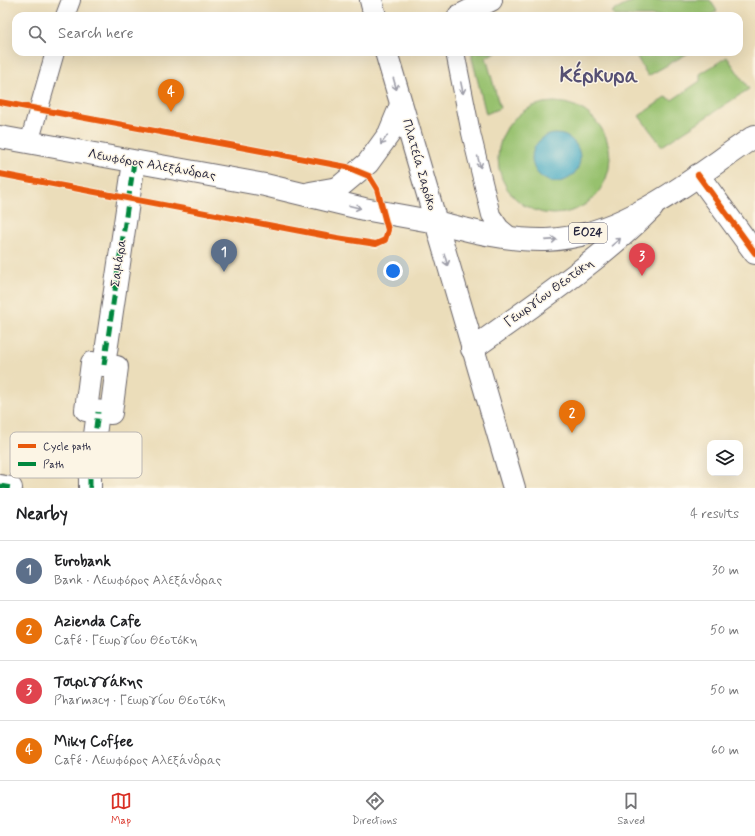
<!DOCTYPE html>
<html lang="en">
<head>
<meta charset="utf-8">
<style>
  body { margin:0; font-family:Mynerve,sans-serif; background:#f6f6f6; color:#202124 }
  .controls { position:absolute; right:12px; bottom:12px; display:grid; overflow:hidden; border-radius:8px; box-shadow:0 4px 16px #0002 }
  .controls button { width:36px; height:36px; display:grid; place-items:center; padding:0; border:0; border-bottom:1px solid #e0e0e0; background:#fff; color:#202124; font:20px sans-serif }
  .you { position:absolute; left:393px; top:271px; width:14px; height:14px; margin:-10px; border:3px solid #fff; border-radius:50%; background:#1a73e8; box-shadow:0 0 0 6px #1a73e833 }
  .badge { display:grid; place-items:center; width:26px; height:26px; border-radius:50%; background:#d93025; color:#fff; font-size:13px; font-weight:700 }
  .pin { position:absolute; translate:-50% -33px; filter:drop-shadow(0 1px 2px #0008) }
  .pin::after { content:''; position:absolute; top:21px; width:14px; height:12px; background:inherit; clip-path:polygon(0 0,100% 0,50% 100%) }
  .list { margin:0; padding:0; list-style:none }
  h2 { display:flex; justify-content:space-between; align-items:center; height:52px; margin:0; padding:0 16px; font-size:17px }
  h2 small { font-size:13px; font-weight:400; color:#757577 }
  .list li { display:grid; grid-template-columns:26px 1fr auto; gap:12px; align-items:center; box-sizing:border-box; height:60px; padding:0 16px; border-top:1px solid #e0e0e0 }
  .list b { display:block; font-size:15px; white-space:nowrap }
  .list p { margin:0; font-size:13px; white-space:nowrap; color:#757577 }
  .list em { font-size:13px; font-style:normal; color:#757577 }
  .icon { flex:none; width:22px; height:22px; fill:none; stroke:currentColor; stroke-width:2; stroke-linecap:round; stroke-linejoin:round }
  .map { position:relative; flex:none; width:755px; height:488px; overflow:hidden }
  .search { position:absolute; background:#fff; box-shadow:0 4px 16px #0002; left:12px; right:12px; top:12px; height:44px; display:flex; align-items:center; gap:10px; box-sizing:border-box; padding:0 14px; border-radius:12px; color:#757577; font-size:15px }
  .sheet { height:292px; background:#fff }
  nav { display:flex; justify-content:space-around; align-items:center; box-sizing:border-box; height:56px; border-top:1px solid #e0e0e0; background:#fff; font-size:11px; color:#757577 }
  nav a { display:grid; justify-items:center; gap:2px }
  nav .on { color:#d93025 }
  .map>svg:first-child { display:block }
</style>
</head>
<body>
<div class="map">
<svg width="755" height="488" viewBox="0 0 755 488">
  <rect width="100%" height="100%" fill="#fcf5e5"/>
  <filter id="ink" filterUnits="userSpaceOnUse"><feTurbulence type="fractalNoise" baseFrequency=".025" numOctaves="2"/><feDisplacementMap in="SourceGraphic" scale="8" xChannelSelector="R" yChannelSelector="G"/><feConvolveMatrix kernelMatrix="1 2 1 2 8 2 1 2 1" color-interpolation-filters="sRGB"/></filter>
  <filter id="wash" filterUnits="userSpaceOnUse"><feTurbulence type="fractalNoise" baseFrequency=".012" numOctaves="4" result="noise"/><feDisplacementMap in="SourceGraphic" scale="16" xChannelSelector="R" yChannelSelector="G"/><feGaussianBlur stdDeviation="0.9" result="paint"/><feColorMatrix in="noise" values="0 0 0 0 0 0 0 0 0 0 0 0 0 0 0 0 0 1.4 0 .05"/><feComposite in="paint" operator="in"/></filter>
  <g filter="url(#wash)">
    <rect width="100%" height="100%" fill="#ebddba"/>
    <g fill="#97c16e" stroke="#5c7254">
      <polygon points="635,0 710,0 717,11 709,16 614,16 612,12"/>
      <polygon points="472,52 496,52 486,57 500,108 486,114 472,58"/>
      <polygon points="634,52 690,52 648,76"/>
      <polygon points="727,57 749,89 662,146 639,116 666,97 672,100 700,81 700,74"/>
      <circle cx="554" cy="158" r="56"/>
    </g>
    <circle fill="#43a9c3" stroke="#32667f" cx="556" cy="158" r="24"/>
  </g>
  <g filter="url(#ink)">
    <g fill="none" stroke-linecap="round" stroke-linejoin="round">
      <defs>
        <g id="lane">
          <polyline points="65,16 71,0"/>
          <polyline points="455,52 471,133 491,215 500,228 512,238"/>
          <polyline points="29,143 55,52"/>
        </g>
        <g id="street">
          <polyline points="698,175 755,253"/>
          <polygon points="92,363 117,367 111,413 86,410"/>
          <polyline points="104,365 134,162"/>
          <polyline points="0,486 11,488"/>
          <polyline points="90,488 90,473 98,412"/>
        </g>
        <g id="secondary">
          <polyline points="0,137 265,185 364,209 436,222 514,488"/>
          <polyline points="310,193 338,188 368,163 389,134 401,105"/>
          <path d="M472 349C534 305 598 262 652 208"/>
        </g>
        <g id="primary">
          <polyline points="371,0 375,16"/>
          <polyline points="459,16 491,0"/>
          <path d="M386 52 436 222C471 231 509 241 546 240 625 237 692 178 755 136"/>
        </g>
      </defs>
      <use href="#lane" stroke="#686367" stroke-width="20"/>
      <use href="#street" stroke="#686367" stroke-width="24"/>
      <use href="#secondary" stroke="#686367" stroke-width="24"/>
      <use href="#primary" stroke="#686367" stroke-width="24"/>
      <use href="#lane" stroke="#fff" stroke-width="18"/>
      <use href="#street" stroke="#fff" stroke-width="22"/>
      <use href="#secondary" stroke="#fff" stroke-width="22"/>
      <use href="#primary" stroke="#fff" stroke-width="22"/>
      <g stroke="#00873e" stroke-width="5" stroke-dasharray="10 5" stroke-linecap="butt">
        <polyline points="104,365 134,162"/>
        <polyline points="0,486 11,488"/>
        <polyline points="90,488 90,473 98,412"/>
      </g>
      <defs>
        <g id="cycleway">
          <polyline points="0,102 347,167 369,176 377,189 388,230 385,240 376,244 337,238 0,174"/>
          <polyline points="698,175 755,253"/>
        </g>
      </defs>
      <use href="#cycleway" stroke="#fcf5e5" stroke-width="8"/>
      <use href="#cycleway" stroke="#e8590c" stroke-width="6"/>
    </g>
    <defs><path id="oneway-shaft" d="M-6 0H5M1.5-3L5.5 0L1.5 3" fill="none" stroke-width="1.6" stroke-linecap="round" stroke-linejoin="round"/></defs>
    <g stroke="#9c9ca7">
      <use href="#oneway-shaft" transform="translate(395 84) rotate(74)"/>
      <use href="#oneway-shaft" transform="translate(462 88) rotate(78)"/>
      <use href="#oneway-shaft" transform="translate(384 140) rotate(125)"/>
      <use href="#oneway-shaft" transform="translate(479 162) rotate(76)"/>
      <use href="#oneway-shaft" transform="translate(355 207) rotate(14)"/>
      <use href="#oneway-shaft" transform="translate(551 240) rotate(-4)"/>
      <use href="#oneway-shaft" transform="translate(616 242) rotate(-40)"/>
      <use href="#oneway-shaft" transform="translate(446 260) rotate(74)"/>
    </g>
  </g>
  <g text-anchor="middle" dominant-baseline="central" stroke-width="3" stroke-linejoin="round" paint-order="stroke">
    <rect fill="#fcf5e5" stroke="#63616e" stroke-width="1" x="569" y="223" width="38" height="20" rx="3"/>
    <g font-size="12" font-weight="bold" fill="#22223b">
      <text x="588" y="233">ΕΟ24</text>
    </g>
    <g font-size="13" fill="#22223b" stroke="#fcf5e5">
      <text transform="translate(152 165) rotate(10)">Λεωφόρος Αλεξάνδρας</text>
      <text transform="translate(419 165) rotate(74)">Πλατεία Σαρόκο</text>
      <text transform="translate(119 263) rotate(-82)">Σαμάρα</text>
      <text transform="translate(549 293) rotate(-36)">Γεωργίου Θεοτόκη</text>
    </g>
    <g font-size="21" font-weight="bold" fill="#565074" stroke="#fcf5e5">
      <text x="599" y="76">Κέρκυρα</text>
    </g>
  </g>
  <rect x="10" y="432" width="132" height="46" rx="6" fill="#fcf5e5" stroke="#bbb6b2" stroke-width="1"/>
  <rect x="18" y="444" width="18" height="4" fill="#e8590c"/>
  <rect x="18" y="462" width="18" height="4" fill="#00873e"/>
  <g font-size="11" fill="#22223b">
    <text x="43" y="450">Cycle path</text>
    <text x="43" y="468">Path</text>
  </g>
</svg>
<div class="controls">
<button><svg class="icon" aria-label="layers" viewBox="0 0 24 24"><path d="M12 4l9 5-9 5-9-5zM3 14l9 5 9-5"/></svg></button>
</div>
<div class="you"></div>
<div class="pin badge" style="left:224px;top:272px;background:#5c6f8a">1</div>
<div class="pin badge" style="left:572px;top:433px;background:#e8710a">2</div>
<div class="pin badge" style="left:642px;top:276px;background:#e0444e">3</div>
<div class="pin badge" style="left:171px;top:112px;background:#e8710a">4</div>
<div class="search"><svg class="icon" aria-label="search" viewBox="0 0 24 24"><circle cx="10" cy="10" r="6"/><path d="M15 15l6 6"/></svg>Search here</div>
</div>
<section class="sheet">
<h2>Nearby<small>4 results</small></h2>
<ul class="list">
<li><span class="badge" style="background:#5c6f8a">1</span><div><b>Eurobank</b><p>Bank · Λεωφόρος Αλεξάνδρας</p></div><em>30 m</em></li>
<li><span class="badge" style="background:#e8710a">2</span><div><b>Azienda Cafe</b><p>Café · Γεωργίου Θεοτόκη</p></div><em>50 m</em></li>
<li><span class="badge" style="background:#e0444e">3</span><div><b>Τσιριγγάκης</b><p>Pharmacy · Γεωργίου Θεοτόκη</p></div><em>50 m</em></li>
<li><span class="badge" style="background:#e8710a">4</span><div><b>Miky Coffee</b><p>Café · Λεωφόρος Αλεξάνδρας</p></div><em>60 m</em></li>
</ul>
</section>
<nav>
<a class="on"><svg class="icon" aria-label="map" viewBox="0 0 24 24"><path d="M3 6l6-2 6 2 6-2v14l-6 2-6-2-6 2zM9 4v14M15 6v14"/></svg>Map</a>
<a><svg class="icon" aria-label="directions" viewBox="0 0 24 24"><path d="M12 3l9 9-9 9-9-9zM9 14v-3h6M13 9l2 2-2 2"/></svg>Directions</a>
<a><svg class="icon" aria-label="saved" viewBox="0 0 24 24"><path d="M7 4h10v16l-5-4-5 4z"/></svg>Saved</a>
</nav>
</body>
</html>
